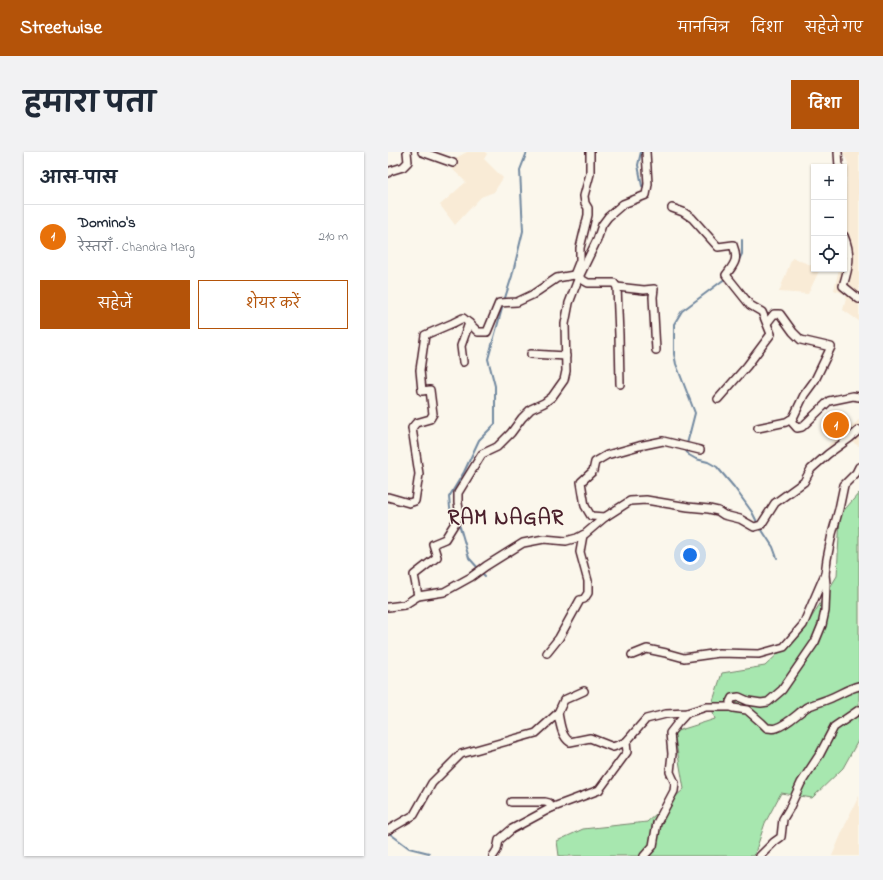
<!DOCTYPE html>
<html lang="hi">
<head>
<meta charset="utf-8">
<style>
  body { margin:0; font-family:"Indie Flower","Playpen Sans Deva",sans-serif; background:#f2f2f3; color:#1f2937 }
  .controls { position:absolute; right:12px; top:12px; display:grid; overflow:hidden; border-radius:0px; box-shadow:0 1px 3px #0004 }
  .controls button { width:36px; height:36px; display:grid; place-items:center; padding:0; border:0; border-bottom:1px solid #e0e1e3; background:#fff; color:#1f2937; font:20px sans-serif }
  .you { position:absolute; left:302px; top:403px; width:14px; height:14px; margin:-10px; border:3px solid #fff; border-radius:50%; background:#1a73e8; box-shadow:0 0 0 6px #1a73e833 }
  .badge { display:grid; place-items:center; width:26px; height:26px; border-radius:50%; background:#b45309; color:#fff; font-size:13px; font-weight:700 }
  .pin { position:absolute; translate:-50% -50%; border:2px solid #fff; box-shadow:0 1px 4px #0006 }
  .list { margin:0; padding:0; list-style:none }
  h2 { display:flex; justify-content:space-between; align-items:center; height:52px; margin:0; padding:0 16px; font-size:17px }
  h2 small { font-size:13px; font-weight:400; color:#747a83 }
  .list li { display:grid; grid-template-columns:26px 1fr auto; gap:12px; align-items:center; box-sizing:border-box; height:64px; padding:0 16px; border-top:1px solid #e0e1e3 }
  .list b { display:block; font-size:15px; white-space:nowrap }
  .list p { margin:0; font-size:13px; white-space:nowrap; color:#747a83 }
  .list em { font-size:13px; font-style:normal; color:#747a83 }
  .actions { display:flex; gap:8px; padding:12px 16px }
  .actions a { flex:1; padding:9px 0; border:1px solid #b45309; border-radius:0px; text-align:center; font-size:14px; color:#b45309 }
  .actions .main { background:#b45309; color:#fff }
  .icon { flex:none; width:22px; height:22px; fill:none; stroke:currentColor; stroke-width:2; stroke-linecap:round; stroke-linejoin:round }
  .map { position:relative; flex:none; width:471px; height:704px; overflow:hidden; border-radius:0px }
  header { display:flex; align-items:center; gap:24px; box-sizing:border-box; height:56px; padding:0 20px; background:#b45309; color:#fff }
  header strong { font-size:19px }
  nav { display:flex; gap:22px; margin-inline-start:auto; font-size:14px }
  .intro { display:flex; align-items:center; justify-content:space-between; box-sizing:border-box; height:96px; padding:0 24px }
  h1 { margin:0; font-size:28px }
  .button { padding:10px 18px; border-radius:0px; background:#b45309; color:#fff; font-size:14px; font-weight:700 }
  main { display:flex; gap:24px; padding:0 24px }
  aside { flex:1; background:#fff; border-radius:0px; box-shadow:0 1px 3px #0004 }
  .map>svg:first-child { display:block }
</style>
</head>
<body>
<header>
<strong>Streetwise</strong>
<nav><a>मानचित्र</a><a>दिशा</a><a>सहेजे गए</a></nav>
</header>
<div class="intro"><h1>हमारा पता</h1><a class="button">दिशा</a></div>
<main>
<aside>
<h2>आस-पास<small></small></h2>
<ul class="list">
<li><span class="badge" style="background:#e8710a">1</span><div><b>Domino's</b><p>रेस्तराँ · Chandra Marg</p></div><em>210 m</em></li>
</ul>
<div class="actions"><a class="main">सहेजें</a><a>शेयर करें</a></div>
</aside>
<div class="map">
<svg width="471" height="704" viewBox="0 0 471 704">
  <rect width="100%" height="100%" fill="#fbf7ec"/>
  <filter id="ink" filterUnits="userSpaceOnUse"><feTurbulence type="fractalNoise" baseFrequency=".025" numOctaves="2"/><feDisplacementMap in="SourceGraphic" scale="8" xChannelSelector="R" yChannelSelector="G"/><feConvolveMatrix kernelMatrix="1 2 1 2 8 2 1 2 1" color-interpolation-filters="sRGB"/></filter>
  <g filter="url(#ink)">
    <g fill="#f9ebd6">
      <polygon points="79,0 97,0 99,2 96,7 115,26 106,40 93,45 67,73 52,53 78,30 62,15 66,7"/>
      <polygon points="455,0 471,0 471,169 455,158 459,143 446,138 451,117 456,117 456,98 462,94 456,68 456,58 460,11"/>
      <polygon points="404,106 426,114 426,117 432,117 420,142 391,140"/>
      <polygon points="471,268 471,294 464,290 448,303 440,293"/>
      <polygon points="471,644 471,704 444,704 461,664"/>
    </g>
    <polygon fill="#a7e7af" stroke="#78836d" points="471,341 471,587 455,616 424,646 393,641 377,671 366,704 171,704 169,689 195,677 259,670 296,637 286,580 327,567 323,555 334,521 377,514 417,476 449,424 452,363"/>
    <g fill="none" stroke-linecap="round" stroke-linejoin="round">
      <g stroke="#7289a0" stroke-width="2">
        <polyline points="253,0 250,13 254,34 258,37"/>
        <polyline points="345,119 354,102 354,88"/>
        <polyline points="116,149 124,124 135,79 132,18 139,0"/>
        <polyline points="299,292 307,261 288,212 286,202 286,172 294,159 338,126"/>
        <polyline points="298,297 298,299 301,303 308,307 320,310 329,315 346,335 364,360 370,372 385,395 389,406"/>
        <polyline points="67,366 62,356 61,345 76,320 91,288 107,272 107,234 100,207 115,153"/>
        <polyline points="69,370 72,375 81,406 90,416"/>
        <polyline points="93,420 97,424"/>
        <polyline points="1,681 21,696 41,701"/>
      </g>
      <defs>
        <g id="minor">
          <polyline points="34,0 65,11"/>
          <polyline points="450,0 451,15"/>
          <polyline points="0,21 2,19 15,15 20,10 19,0"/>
          <path d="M284 56 295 60 304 66 330 95 345 93C351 108 346 112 338 123L362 153 374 160 383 182 359 214 330 247"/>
          <path d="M456 84C464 103 461 115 455 134L471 147"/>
          <polyline points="186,123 192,108 192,96 200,63 200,56 197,51 196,44 202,22 202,0"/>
          <polyline points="229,135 231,183 232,232"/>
          <polyline points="143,202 178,204"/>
          <polyline points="75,210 73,194 81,171"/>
          <polyline points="402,268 409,276 414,275 441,249 465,244 471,245"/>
          <polyline points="370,276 398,270 405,266 416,243 427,228 443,195 413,188 405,180 392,162 386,162 379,171"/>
          <path d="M471 315 468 321 456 333 451 357 444 382 439 407 437 422 438 432 437 459 434 473 427 490 394 538 380 550 373 551 360 549 351 545 344 546 342 550 343 555 345 556 359 558 374 571 379 576C382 576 386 577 388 576 399 573 410 561 419 555 428 551 437 549 445 545 454 541 462 536 471 534"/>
          <polyline points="0,345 21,351 27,349 31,322 24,276 28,271 42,267 45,262 42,238 34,239 32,218 37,183 65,171 75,166 81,171 90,180 99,180 111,151 129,150 144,143 169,126 186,123 200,131 226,131 229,135 256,138 266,137 265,145 268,198"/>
          <polyline points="217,365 203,364 197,354 193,330 205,319 207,310 219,303 251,294 275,289 312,298"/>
          <polyline points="30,444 26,423 49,405 45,392 57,387 72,363 70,351 70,341 94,302 109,295 123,281 134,266 143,257 156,251 164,245 176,228 178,219 177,172 181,151 191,125 209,88 214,73 220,65 235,52 258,43 260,32 258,0"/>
          <polyline points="0,455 16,453 30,444 56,440 83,425 98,414 135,391 156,387 178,389 189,386 197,382 217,365 242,349 258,348 300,355 321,357 330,359 336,363 352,367 366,375 373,373 387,351 416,330 423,317 440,302 462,286 471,278"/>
          <polyline points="159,501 171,486 192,448 196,447 200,441 200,429 192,400 195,383"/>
          <polyline points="244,503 259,497 278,501 296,506 331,501 371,502 396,495 415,473 437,422"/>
          <path d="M170 561C172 571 173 584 182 590L202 586 225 595 238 590"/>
          <polyline points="123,650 157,650 161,651 163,656"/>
          <polyline points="0,678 26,663 44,631 73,602 148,581 170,561 176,548 196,539"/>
          <polyline points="105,704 109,698 111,688 124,677 163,656 211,638 239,600 238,590 258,567 278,562 299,561 318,555 343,555"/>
          <polyline points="256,704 265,694 269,671 286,639 287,631 282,620 284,602 282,581 289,572 299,561"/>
          <polyline points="372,704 386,690 393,685 395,667 401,657 413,631 432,602 446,575 471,558"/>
        </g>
      </defs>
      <use href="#minor" stroke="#4a1f2b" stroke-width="10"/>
      <use href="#minor" stroke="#fbf7ec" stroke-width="7"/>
    </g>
  </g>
  <g text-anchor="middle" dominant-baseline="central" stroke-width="3" stroke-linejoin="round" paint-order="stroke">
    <g font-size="21" font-weight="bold" letter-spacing="1" fill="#4a1f2b" stroke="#fbf7ec">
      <text x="118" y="367">RAM NAGAR</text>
    </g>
  </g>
</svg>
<div class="controls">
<button>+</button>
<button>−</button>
<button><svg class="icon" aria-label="locate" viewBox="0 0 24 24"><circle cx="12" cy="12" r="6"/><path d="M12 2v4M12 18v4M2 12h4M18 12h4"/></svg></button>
</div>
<div class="you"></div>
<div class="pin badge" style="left:448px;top:273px;background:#e8710a">1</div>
</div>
</main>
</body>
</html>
